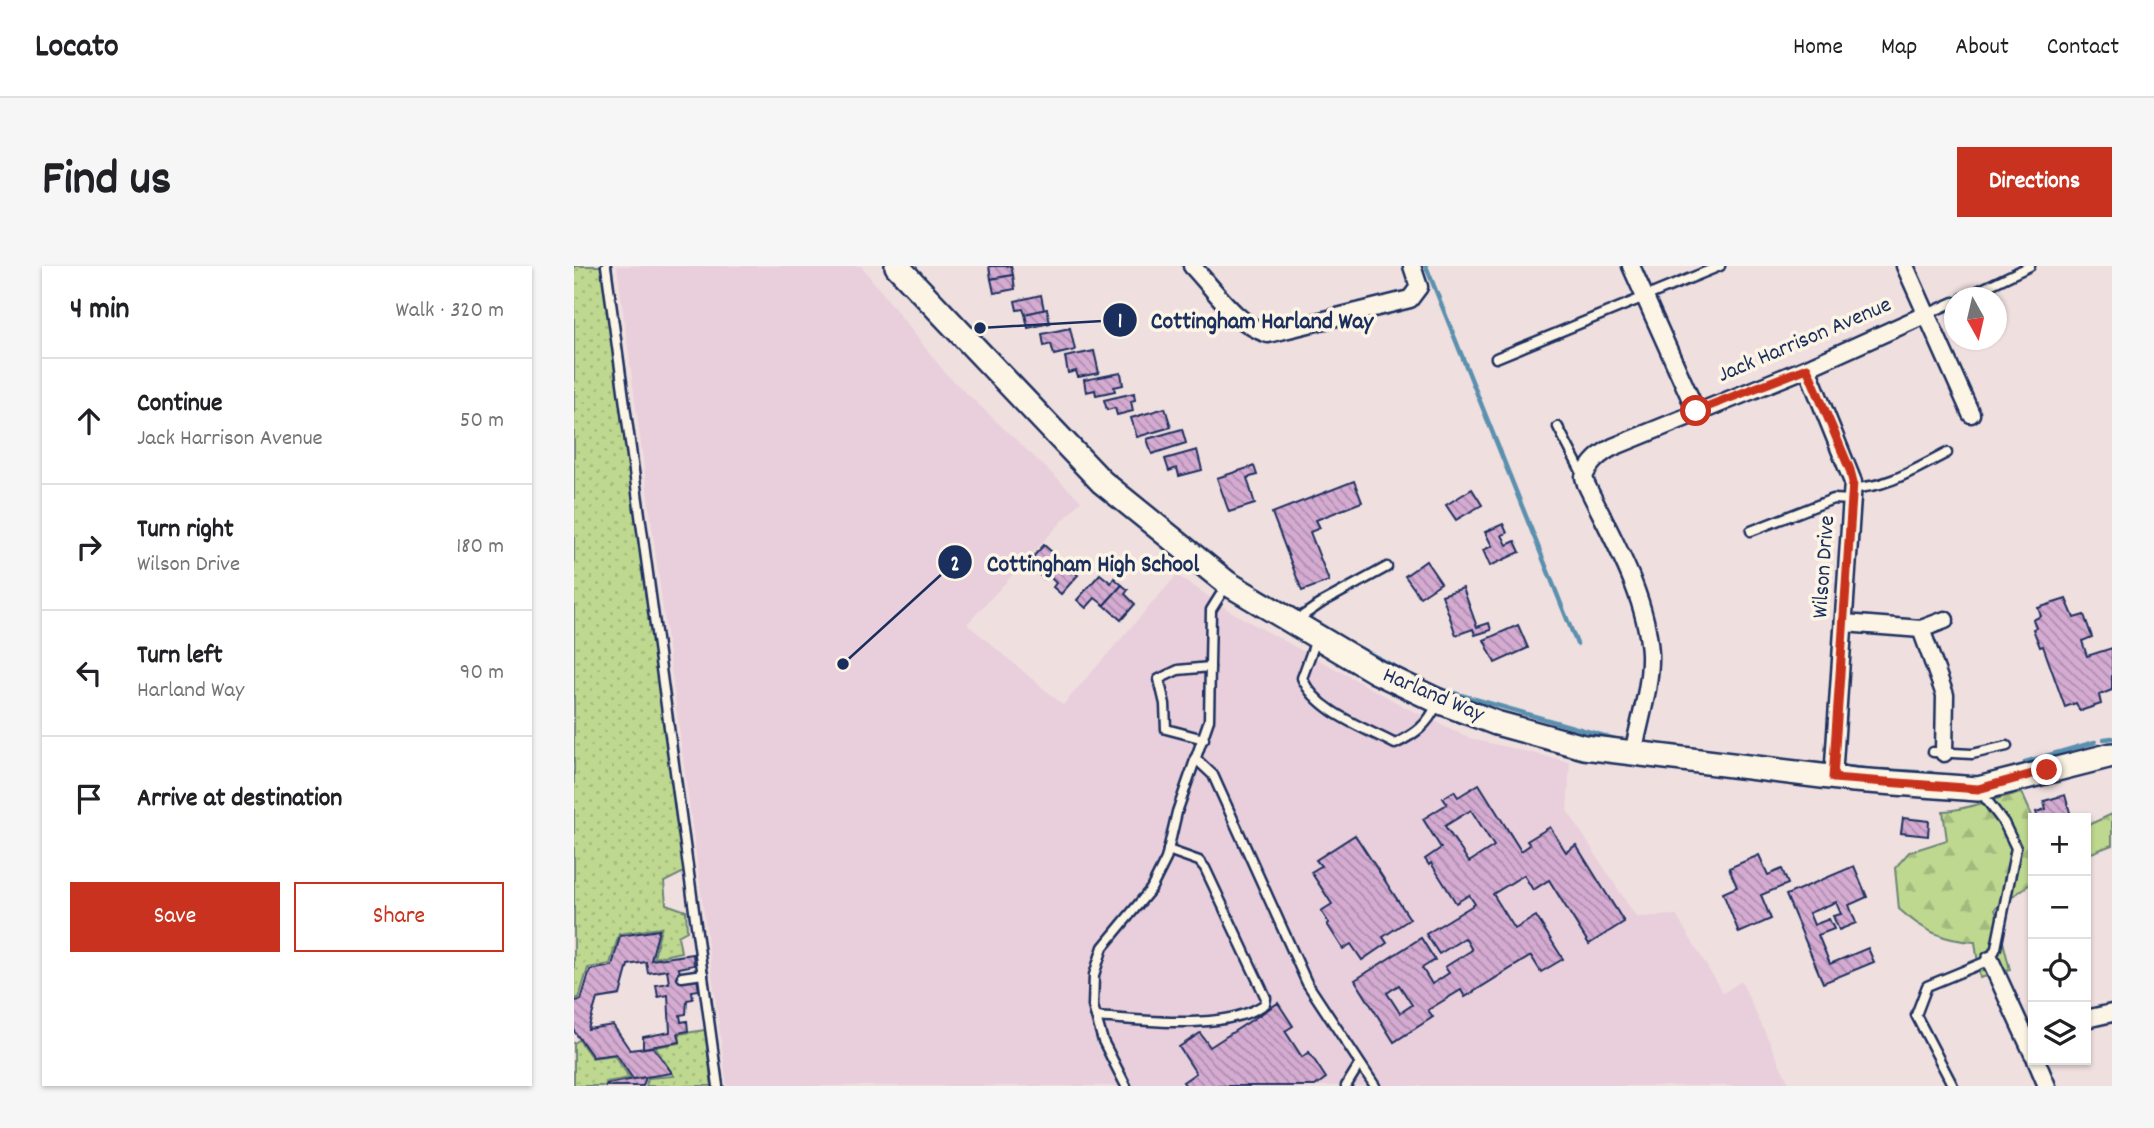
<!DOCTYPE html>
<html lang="en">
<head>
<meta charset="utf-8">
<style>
  body { margin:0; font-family:Dekko,sans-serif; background:#f6f6f6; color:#202124 }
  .controls { position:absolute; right:21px; bottom:21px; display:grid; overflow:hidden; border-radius:0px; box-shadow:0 2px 5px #0004 }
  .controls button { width:63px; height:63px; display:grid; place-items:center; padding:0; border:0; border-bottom:2px solid #e0e0e0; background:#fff; color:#202124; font:35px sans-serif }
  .compass { position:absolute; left:1370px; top:21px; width:63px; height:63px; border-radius:50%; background:#fff; box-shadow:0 2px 5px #0004; rotate:172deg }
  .stop { position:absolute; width:21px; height:21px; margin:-16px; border:5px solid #c8321e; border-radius:50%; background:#fff }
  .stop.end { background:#c8321e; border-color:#fff; box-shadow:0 2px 7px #0008 }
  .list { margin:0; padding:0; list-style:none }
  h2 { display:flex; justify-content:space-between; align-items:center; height:91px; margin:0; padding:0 28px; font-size:30px }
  h2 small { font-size:23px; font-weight:400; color:#757577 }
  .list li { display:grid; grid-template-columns:46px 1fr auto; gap:21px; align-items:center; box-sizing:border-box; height:126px; padding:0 28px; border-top:2px solid #e0e0e0 }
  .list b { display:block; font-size:26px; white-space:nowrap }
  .list p { margin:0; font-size:23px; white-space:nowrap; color:#757577 }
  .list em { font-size:23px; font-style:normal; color:#757577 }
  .actions { display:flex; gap:14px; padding:21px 28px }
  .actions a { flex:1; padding:16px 0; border:2px solid #c8321e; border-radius:0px; text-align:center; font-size:24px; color:#c8321e }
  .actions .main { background:#c8321e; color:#fff }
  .icon { flex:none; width:38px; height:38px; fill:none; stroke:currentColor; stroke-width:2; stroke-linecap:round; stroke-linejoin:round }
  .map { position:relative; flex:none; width:1538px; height:820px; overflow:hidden; border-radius:0px }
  header { display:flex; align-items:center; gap:42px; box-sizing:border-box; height:98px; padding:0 35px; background:#fff; border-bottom:2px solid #e0e0e0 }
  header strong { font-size:33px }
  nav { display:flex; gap:38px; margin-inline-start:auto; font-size:24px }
  .intro { display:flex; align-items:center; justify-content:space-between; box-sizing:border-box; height:168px; padding:0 42px }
  h1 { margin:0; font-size:49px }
  .button { padding:18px 32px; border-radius:0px; background:#c8321e; color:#fff; font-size:24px; font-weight:700 }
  main { display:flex; gap:42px; padding:0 42px }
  aside { flex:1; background:#fff; border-radius:0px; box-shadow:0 2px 5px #0004 }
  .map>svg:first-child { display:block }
</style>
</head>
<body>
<header>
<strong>Locato</strong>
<nav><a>Home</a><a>Map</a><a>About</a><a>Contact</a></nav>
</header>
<div class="intro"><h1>Find us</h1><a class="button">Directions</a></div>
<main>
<aside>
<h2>4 min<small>Walk · 320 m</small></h2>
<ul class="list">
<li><svg class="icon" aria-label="ahead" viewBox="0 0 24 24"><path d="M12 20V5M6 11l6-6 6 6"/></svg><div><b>Continue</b><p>Jack Harrison Avenue</p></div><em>50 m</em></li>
<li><svg class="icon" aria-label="right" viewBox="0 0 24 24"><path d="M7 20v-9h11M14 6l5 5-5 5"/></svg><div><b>Turn right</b><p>Wilson Drive</p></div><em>180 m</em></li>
<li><svg class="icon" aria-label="left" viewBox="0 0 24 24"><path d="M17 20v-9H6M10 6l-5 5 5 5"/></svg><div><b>Turn left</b><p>Harland Way</p></div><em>90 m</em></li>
<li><svg class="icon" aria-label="arrive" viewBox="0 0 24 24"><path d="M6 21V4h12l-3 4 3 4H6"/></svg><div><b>Arrive at destination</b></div></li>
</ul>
<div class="actions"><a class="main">Save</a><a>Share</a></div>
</aside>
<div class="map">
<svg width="1538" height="820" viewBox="0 0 1538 820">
  <defs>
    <pattern id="grass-dots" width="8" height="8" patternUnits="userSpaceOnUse" patternTransform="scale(1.75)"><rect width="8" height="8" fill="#bed88f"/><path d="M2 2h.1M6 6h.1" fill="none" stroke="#a3ba7e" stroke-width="1.8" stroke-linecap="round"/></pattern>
    <pattern id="forest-firs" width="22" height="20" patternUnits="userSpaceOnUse" patternTransform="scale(1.75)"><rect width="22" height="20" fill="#bed88f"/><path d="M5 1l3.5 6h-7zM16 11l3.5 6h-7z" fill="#a3ba7e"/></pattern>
    <pattern id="building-back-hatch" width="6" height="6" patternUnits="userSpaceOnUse" patternTransform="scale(1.75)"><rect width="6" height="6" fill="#d5abd1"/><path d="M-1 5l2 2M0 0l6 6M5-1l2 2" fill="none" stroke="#ac8cad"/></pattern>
  </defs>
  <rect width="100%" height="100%" fill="#f0dfdf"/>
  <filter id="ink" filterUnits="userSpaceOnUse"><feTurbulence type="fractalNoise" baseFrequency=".0143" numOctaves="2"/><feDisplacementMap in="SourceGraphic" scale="14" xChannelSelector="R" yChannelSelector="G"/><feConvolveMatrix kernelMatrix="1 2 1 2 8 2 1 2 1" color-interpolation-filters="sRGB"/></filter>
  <g filter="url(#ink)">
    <polygon fill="#e8cfdb" points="43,0 287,0 372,108 507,235 393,358 489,439 603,309 659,347 833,442 898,473 996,496 993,544 1062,651 1102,649 1149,727 1167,715 1216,820 153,820"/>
    <g fill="url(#grass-dots)" stroke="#6c8476" stroke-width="2">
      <polygon points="0,0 28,0 110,606 90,616 92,638 112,645 113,665 104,670 107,686 80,692 87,662 45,668 36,698 14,702 5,732 0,733"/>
      <polygon points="131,764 138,820 72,820 74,812 100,810 81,781 106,777 105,768"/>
      <polygon points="5,774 18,792 40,789 56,812 33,816 31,820 0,820 0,777"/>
    </g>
    <g fill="url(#forest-firs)" stroke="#6c8476" stroke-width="2">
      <path d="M1448 527 1459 552V616L1421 643 1436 704 1406 712 1401 676C1370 675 1348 664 1325 643L1321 602 1335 586 1373 574 1369 545C1396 544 1420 531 1448 527Z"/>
      <polygon points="1538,548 1538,579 1512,589 1512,560"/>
    </g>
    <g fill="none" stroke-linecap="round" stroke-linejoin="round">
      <g stroke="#5a90ae" stroke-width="4.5">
        <polyline points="852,0 1003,378"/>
        <polyline points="774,376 838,410"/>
        <polyline points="862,422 1048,475"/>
        <polyline points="1530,473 1538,472"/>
        <polyline points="1451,496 1521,476"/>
        <polyline points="1234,497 1256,499"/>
        <polyline points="1265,500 1299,504"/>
        <polyline points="1308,504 1358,507"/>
      </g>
    </g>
    <g fill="url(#building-back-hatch)" stroke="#1b2f5e" stroke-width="2" fill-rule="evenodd">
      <polygon points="415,0 437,0 439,9 417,13"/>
      <polygon points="439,9 441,23 420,27 417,13"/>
      <polygon points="467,29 470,44 451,48 449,43 443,44 441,35"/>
      <polygon points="473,43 476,57 454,62 451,48"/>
      <polygon points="496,62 501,84 480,89 477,78 470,80 468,68"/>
      <polygon points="520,85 525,107 504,111 502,105 494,107 491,91"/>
      <polygon points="547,107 549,119 540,121 541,125 522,129 521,124 512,126 510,114"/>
      <polygon points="560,127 561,134 557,135 559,145 543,149 541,142 533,144 530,134"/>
      <polygon points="591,142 597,161 563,171 557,152"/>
      <polygon points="608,163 612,177 578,188 573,173"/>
      <polygon points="623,184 628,204 605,210 603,202 595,205 591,193"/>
      <polygon points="680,200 683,209 673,212 681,238 655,246 643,212"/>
      <polygon points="780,215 788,236 742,254 746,262 736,266 755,315 728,325 698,247"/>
      <polygon points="898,223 908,239 882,254 872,239"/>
      <polygon points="929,258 933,267 928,269 933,279 941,275 946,286 916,300 909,284 918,280 911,266"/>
      <polygon points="470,279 487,294 470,313 460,304 464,299 457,293"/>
      <polygon points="487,294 504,309 487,328 479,321 482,317 474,309"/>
      <polygon points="852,295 867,317 846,331 831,310"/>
      <polygon points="526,308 537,317 540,312 548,319 530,339 521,332 512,342 503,334"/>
      <polygon points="548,319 554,324 551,328 561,338 547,354 530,339"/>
      <polygon points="889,322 903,361 915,357 917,364 901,369 899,363 882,369 868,329"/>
      <polygon points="1492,333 1500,352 1510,349 1518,371 1508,375 1513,390 1538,382 1538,424 1525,429 1527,438 1506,445 1502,437 1491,441 1469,380 1466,381 1459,363 1462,362 1459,354 1467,350 1464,342"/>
      <polygon points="944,359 954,382 921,397 910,374"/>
      <path d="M905 518 947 585 956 579 953 575 976 561 992 586 1002 579 1050 656 1015 678 975 614 959 624 950 609 919 628 941 663 962 650 989 693 967 706 957 690 891 731 887 724 854 744 859 751 820 776 781 714 847 672 861 694 848 702 858 718 875 707 871 701 898 684 891 672 865 688 852 668 901 638 895 629 882 637 857 597 855 599 851 593 867 582 849 553 873 538 869 532 880 525 884 531ZM897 544 920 580 895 596 871 560ZM825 719 838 739 826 747 813 727Z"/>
      <polygon points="1491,529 1497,550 1464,552 1462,546 1472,543 1470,535"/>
      <polygon points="1329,552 1355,555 1354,570 1327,567"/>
      <polygon points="781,569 836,653 809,671 813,677 788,694 777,678 769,683 753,658 755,657 747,645 758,638 737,606 747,600 742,594"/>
      <polygon points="1185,589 1194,609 1208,603 1214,618 1187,629 1197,653 1165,667 1149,627 1163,621 1155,602"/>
      <polygon points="1280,600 1293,631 1275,639 1282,657 1265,664 1259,650 1267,648 1262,636 1235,647 1240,659 1255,653 1260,663 1244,669 1256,698 1294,682 1300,696 1249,717 1212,629"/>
      <polygon points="85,664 77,694 119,688 120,699 105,702 107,715 123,713 125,724 118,725 119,733 113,734 112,748 106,749 107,756 113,755 114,765 104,767 106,776 69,782 69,771 96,766 94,729 84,731 82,719 95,717 93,704 74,707 72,696 54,699 46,729 23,733 14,763 39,759 56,784 79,781 98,807 59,813 42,788 19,791 0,765 0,735 7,734 16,704 38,700 46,670"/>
      <polygon points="704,737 719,760 711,765 728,791 735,786 752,812 741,820 612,820 609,816 622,807 605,781 626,767 636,781"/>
      <polygon points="72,811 69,820 32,820 33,818"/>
    </g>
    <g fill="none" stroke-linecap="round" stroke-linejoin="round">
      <defs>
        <g id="lane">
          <polyline points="32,0 144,820"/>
          <polyline points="1389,32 1456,0"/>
          <polyline points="1353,48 1380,36"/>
          <polyline points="922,92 1146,0"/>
          <polyline points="984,161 1010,211"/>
          <path d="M1278 222C1313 222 1343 202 1373 187"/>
          <polyline points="1177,265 1259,233 1278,234"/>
          <polyline points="721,355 749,336 813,301"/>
          <path d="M742 374 728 412C743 446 789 461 821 478 841 468 854 459 863 438"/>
          <polyline points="630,473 592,463 591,438 585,413 604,404 636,401"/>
          <polyline points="1359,486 1398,488 1433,480"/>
          <polyline points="621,492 639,509 733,717 801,820"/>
          <polyline points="108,711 129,708"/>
          <path d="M522 751C569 754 651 766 691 738L692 732 631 602 625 595 594 584"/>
          <polyline points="552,820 529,775 522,751 519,740 520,709 529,681 577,623 592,593 603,546 635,454 637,344 652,320"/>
          <polyline points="772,820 785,799"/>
          <polyline points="1379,820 1342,749 1353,720 1416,694 1422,682 1442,582 1430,557 1406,525"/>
        </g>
        <g id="street">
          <path d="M618 0C640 23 663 59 694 68L836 33 845 21 838 0"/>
          <polyline points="1057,0 1122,145"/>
          <polyline points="1331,0 1397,148"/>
          <polyline points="1233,102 1279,216 1259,512"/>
          <polyline points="1270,357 1347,363 1371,354"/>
          <polyline points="1347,363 1371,429 1370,487"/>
          <path d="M1059 488C1065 456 1077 421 1076 388 1073 329 1037 270 1012 218L1010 211C1016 196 1026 188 1039 181L1233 102 1353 48"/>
          <polyline points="1416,694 1459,788"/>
          <polyline points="1512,753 1538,747"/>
          <polyline points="1462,794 1473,820"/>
        </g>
        <polyline id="secondary" points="323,0 528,216 653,317 801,405 864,435 922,457 1010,481 1280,514 1404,523 1538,489"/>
      </defs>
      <use href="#lane" stroke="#1b2f5e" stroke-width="13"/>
      <use href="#street" stroke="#1b2f5e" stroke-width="21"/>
      <use href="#secondary" stroke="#1b2f5e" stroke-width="28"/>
      <use href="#lane" stroke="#fcf5e5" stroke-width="8"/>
      <use href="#street" stroke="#fcf5e5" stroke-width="16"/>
      <use href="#secondary" stroke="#fcf5e5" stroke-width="23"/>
    </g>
  </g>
  <g fill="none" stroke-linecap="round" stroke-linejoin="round" filter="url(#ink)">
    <polyline stroke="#c8321e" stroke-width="9" points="1122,145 1233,102 1276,204 1279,216 1259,512 1404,523 1473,504"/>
  </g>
  <g text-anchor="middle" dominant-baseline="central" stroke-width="7" stroke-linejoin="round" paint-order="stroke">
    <g font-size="23" fill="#1b2f5e" stroke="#fcf5e5">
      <text transform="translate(1231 75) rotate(-23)">Jack Harrison Avenue</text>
      <text transform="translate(1251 301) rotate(-86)">Wilson Drive</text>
      <text transform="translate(859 430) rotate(23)">Harland Way</text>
    </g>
  </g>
  <path fill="none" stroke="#1b2f5e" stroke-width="2.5" d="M406 62L546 54M269 398L381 296"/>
  <g fill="#1b2f5e" stroke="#fcf5e5" stroke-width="2.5">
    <circle cx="406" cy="62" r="7"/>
    <circle cx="269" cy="398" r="7"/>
    <circle cx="546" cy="54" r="18"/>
    <circle cx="381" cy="296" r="18"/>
  </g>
  <g font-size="21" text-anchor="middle" font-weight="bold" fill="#fff">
    <text x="546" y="61">1</text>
    <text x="381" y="304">2</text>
  </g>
  <g font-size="24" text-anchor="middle" font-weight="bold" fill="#1b2f5e" stroke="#fcf5e5" stroke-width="7" stroke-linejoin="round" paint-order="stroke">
    <text x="688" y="62">Cottingham Harland Way</text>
    <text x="519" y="305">Cottingham High School</text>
  </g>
</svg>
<div class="controls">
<button>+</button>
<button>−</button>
<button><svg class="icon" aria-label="locate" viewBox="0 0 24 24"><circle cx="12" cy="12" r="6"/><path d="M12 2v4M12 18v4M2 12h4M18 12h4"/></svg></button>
<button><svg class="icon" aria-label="layers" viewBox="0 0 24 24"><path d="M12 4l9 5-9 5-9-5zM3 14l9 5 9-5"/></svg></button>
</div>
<svg class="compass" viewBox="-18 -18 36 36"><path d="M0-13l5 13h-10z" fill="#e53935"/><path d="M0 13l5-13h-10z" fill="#757577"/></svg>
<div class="stop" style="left:1122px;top:145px"></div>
<div class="stop end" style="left:1473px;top:504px"></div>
</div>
</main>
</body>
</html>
